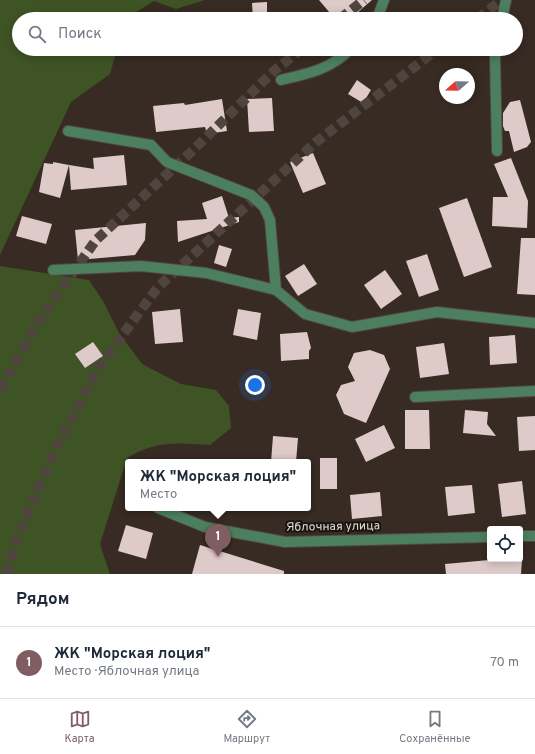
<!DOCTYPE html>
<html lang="ru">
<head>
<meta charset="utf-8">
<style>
  body { margin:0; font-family:Overpass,sans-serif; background:#f6f6f7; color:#1f2937 }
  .controls { position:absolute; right:12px; bottom:12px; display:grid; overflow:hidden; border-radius:4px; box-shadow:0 2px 10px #0003 }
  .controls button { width:36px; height:36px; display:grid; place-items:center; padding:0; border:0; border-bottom:1px solid #e0e1e3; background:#fff; color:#1f2937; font:20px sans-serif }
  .compass { position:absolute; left:439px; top:68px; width:36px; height:36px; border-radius:50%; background:#fff; box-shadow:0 2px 10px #0003; rotate:250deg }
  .you { position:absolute; left:255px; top:385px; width:14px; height:14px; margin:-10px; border:3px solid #fff; border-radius:50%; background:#1a73e8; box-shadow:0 0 0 6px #1a73e833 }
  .badge { display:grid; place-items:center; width:26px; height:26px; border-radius:50%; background:#7f5d61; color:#fff; font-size:13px; font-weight:700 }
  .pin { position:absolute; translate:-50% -33px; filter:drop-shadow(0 1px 2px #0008) }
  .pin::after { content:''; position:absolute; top:21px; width:14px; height:12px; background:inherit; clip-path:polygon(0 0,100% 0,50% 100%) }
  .popup { position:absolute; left:125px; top:459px; width:186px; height:52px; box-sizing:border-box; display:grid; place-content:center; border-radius:4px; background:#fff; filter:drop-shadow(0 1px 3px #0005); font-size:13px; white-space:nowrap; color:#747a83 }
  .popup b { font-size:15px; color:#1f2937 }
  .popup::after { content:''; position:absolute; left:50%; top:100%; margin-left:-8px; border:8px solid transparent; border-top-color:#fff }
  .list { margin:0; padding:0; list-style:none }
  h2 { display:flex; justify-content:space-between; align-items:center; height:52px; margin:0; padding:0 16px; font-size:17px }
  h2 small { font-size:13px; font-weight:400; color:#747a83 }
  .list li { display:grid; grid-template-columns:26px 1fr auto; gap:12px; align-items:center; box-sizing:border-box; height:72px; padding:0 16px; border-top:1px solid #e0e1e3 }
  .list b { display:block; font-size:15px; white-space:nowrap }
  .list p { margin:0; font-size:13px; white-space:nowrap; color:#747a83 }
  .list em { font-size:13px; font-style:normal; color:#747a83 }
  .icon { flex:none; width:22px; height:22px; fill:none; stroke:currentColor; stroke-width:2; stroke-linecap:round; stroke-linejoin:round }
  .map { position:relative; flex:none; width:535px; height:574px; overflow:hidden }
  .search { position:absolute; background:#fff; box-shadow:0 2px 10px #0003; left:12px; right:12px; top:12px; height:44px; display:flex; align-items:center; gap:10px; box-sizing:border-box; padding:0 14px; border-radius:22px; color:#747a83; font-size:15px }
  .sheet { height:124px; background:#fff }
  nav { display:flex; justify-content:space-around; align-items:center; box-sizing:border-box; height:56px; border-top:1px solid #e0e1e3; background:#fff; font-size:11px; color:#747a83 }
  nav a { display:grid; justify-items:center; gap:2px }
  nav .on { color:#7f5d61 }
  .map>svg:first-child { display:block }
</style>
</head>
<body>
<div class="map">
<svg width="535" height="574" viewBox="0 0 535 574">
  <rect width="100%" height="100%" fill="#372b23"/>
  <g fill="#3f5424">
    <polygon points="0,0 205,0 176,9 154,1 125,19 19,19 19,49 117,49 110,74 71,102 0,255"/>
    <path d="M0 266 89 280 103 301 119 333 142 364 181 384 216 390 229 406 231 428 210 445C176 443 157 440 127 458L100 544 110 574H0Z"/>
  </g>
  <g fill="#decac8">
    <polygon points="319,0 372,0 350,19 335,19"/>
    <polygon points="267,2 267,19 253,19 252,3"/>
    <polygon points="357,80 371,90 363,103 348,94"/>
    <polygon points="272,98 274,131 249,132 247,99"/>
    <polygon points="222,99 227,131 207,134 205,127 156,132 153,106 184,103 185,105"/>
    <polygon points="520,100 531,142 527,147 514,152 509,131 505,131 503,126 503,113 510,102"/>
    <polygon points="313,153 326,184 303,193 290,162"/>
    <polygon points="124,155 127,185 71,190 69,165 94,169 93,158"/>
    <polygon points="511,158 528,201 527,228 492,226 493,197 508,197 494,164"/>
    <polygon points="53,162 69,165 60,198 39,192 44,163 53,164"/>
    <polygon points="222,196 229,218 239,217 239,222 178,242 177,221 207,219 202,203"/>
    <polygon points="467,198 492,267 464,277 439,208"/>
    <polygon points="22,216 52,224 46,244 16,236"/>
    <polygon points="146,223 145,240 135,255 78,260 75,230"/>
    <polygon points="521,238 535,238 535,295 517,294"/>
    <polygon points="219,245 232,249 226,267 214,263"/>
    <polygon points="427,254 439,290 419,297 406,261"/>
    <polygon points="304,264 317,284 298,296 285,276"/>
    <polygon points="385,270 402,294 381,309 364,285"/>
    <polygon points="180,309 183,342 155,344 152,312"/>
    <polygon points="238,309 261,313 257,340 233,335"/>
    <polygon points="307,332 311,348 309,351 309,359 281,361 280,334"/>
    <polygon points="515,335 517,363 490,365 489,337"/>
    <polygon points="93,342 103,356 85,368 75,354"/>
    <polygon points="444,343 449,374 420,378 416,347"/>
    <polygon points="370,350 384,355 390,369 366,423 344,414 336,395 341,385 355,381 348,367 354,353"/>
    <polygon points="405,410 429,410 430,449 405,449"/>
    <polygon points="465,410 488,412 487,424 496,436 463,433"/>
    <polygon points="535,416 535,450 519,451 517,417"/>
    <polygon points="384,425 395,448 366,462 355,439"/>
    <polygon points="273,436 298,438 296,462 271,462"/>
    <rect x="320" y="458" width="17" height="31"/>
    <polygon points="522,481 526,514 502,517 498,484"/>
    <polygon points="472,485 475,513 448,516 445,487"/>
    <polygon points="380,492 382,516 352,519 350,495"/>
    <polygon points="126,525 153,533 146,559 118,551"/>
    <polygon points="200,545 284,571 284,574 192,574"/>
    <polygon points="500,559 522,559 521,574 446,574 445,564"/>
  </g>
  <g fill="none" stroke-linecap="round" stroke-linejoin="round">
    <g stroke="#50453e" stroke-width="10" stroke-dasharray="10 5" stroke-linecap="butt">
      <polyline points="340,19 364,0"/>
      <polyline points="477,19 502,0"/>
      <polyline points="0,390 38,322 96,240 189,154 275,70 302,49"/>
      <polyline points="6,574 15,543 55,450 99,367 158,287 316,142 438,49"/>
    </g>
    <defs>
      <g id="minor">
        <polyline points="377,19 384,0"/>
        <polyline points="502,19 506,0"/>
        <polyline points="496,49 495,58 497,151"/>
        <path d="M281 80C307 74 332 69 350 49"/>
        <polyline points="68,131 151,145 167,162 251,195 264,207 270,220 276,290 305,314 352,327 437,312 535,323"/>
        <polyline points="53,270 141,266 206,273 276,290"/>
        <polyline points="415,397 535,391"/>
        <polyline points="158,508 205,527 285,542 490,537"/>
        <polyline points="520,536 535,536"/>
      </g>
    </defs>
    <use href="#minor" stroke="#52473f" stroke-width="12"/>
    <use href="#minor" stroke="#4b7f5e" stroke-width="10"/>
  </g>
  <g text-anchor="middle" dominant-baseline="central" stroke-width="4" stroke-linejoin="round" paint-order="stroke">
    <g font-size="12" fill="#e1d9d4" stroke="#1a1411">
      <text transform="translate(333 527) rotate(-1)">Яблочная улица</text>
    </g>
  </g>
</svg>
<div class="controls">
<button><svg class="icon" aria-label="locate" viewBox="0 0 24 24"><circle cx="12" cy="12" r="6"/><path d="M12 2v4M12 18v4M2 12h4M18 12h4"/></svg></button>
</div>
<svg class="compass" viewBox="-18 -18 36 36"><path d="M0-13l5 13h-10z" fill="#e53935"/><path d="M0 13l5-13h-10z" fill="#747a83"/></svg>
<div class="you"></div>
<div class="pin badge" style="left:218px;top:557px">1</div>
<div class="popup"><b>ЖК &quot;Морская лоция&quot;</b>Место</div>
<div class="search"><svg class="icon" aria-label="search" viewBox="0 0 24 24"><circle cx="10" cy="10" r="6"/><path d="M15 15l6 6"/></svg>Поиск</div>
</div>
<section class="sheet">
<h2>Рядом<small></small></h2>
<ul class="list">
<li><span class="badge">1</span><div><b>ЖК &quot;Морская лоция&quot;</b><p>Место · Яблочная улица</p></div><em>70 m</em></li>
</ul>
</section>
<nav>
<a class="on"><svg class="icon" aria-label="map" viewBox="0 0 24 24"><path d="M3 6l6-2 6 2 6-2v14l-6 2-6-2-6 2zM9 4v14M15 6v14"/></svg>Карта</a>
<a><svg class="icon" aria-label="directions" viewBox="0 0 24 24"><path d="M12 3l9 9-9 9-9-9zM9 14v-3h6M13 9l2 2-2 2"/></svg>Маршрут</a>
<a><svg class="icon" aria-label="saved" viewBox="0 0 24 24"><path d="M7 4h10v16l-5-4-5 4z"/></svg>Сохранённые</a>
</nav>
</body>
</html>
